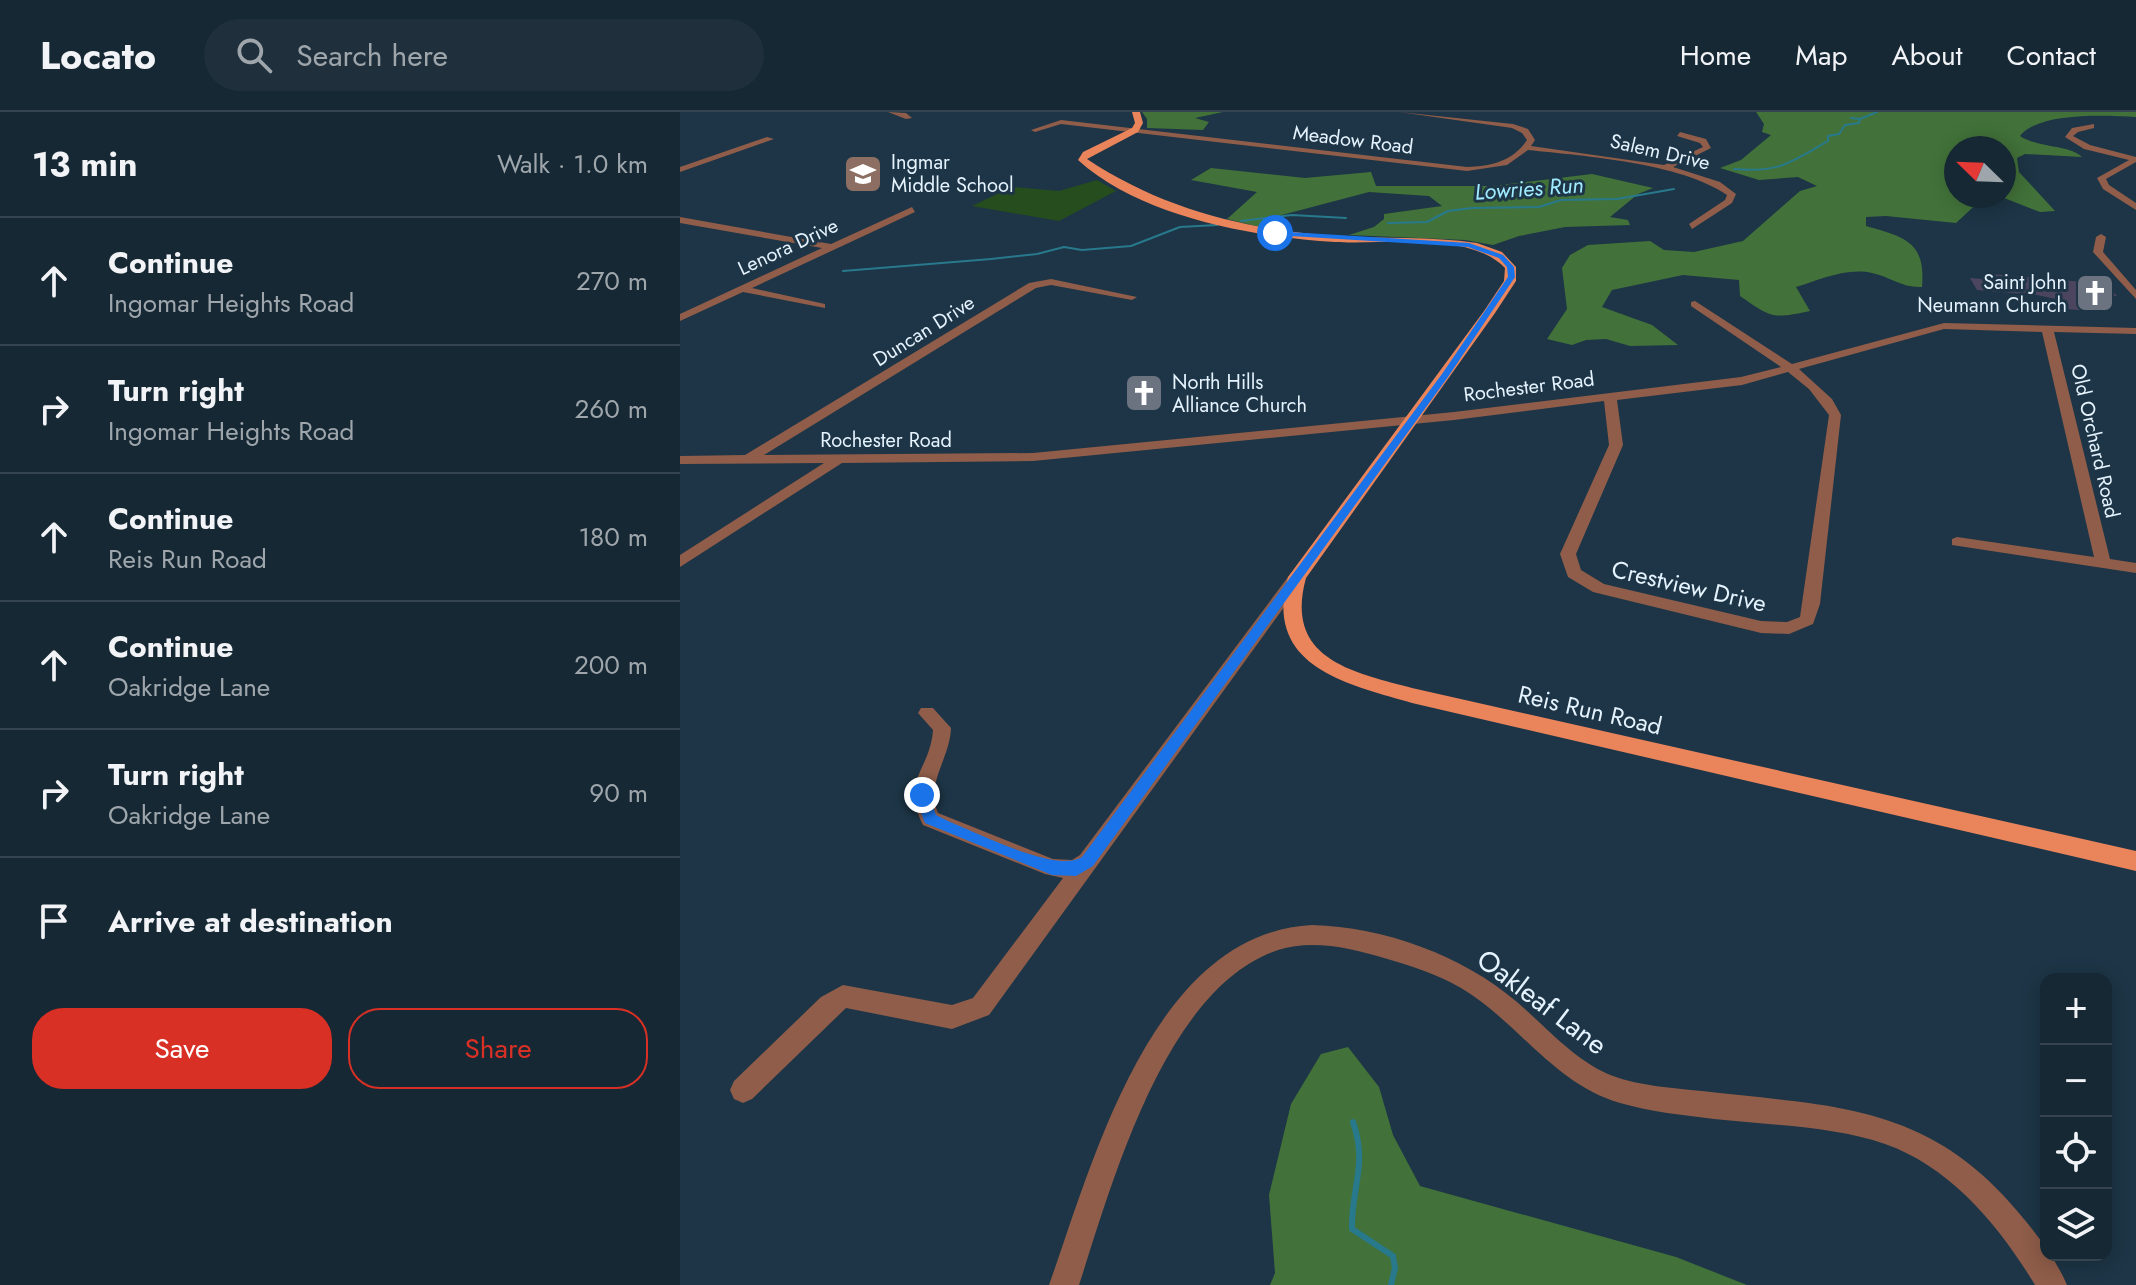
<!DOCTYPE html>
<html lang="en">
<head>
<meta charset="utf-8">
<style>
  body { margin:0; font-family:Jost,sans-serif; background:#1f303c; color:#f1f3f6 }
  .controls { position:absolute; right:24px; bottom:24px; display:grid; overflow:hidden; border-radius:16px; box-shadow:0 4px 20px #0003 }
  .controls button { width:72px; height:72px; display:grid; place-items:center; padding:0; border:0; border-bottom:2px solid #35444f; background:#162834; color:#f1f3f6; font:40px sans-serif }
  .compass { position:absolute; left:1264px; top:24px; width:72px; height:72px; border-radius:50%; background:#162834; box-shadow:0 4px 20px #0003; rotate:293deg }
  .stop { position:absolute; width:24px; height:24px; margin:-18px; border:6px solid #1a73e8; border-radius:50%; background:#fff }
  .stop.end { background:#1a73e8; border-color:#fff; box-shadow:0 2px 8px #0008 }
  .list { margin:0; padding:0; list-style:none }
  h2 { display:flex; justify-content:space-between; align-items:center; height:104px; margin:0; padding:0 32px; font-size:34px }
  h2 small { font-size:26px; font-weight:400; color:#9ea6ac }
  .list li { display:grid; grid-template-columns:52px 1fr auto; gap:24px; align-items:center; box-sizing:border-box; height:128px; padding:0 32px; border-top:2px solid #35444f }
  .list b { display:block; font-size:30px; white-space:nowrap }
  .list p { margin:0; font-size:26px; white-space:nowrap; color:#9ea6ac }
  .list em { font-size:26px; font-style:normal; color:#9ea6ac }
  .actions { display:flex; gap:16px; padding:24px 32px }
  .actions a { flex:1; padding:18px 0; border:2px solid #d93025; border-radius:32px; text-align:center; font-size:28px; color:#d93025 }
  .actions .main { background:#d93025; color:#fff }
  .icon { flex:none; width:44px; height:44px; fill:none; stroke:currentColor; stroke-width:2; stroke-linecap:round; stroke-linejoin:round }
  .map { position:relative; flex:none; width:1456px; height:1173px; overflow:hidden }
  header { display:flex; align-items:center; gap:48px; box-sizing:border-box; height:112px; padding:0 40px; background:#162834; border-bottom:2px solid #35444f }
  header strong { font-size:38px }
  nav { display:flex; gap:44px; margin-inline-start:auto; font-size:28px }
  .search { width:560px; height:72px; background:#1f303c; display:flex; align-items:center; gap:20px; box-sizing:border-box; padding:0 28px; border-radius:44px; color:#9ea6ac; font-size:30px }
  main { display:flex }
  aside { flex:1; background:#162834 }
  .map>svg:first-child { display:block }
</style>
</head>
<body>
<header>
<strong>Locato</strong>
<div class="search"><svg class="icon" aria-label="search" viewBox="0 0 24 24"><circle cx="10" cy="10" r="6"/><path d="M15 15l6 6"/></svg>Search here</div>
<nav><a>Home</a><a>Map</a><a>About</a><a>Contact</a></nav>
</header>
<main>
<aside>
<h2>13 min<small>Walk · 1.0 km</small></h2>
<ul class="list">
<li><svg class="icon" aria-label="ahead" viewBox="0 0 24 24"><path d="M12 20V5M6 11l6-6 6 6"/></svg><div><b>Continue</b><p>Ingomar Heights Road</p></div><em>270 m</em></li>
<li><svg class="icon" aria-label="right" viewBox="0 0 24 24"><path d="M7 20v-9h11M14 6l5 5-5 5"/></svg><div><b>Turn right</b><p>Ingomar Heights Road</p></div><em>260 m</em></li>
<li><svg class="icon" aria-label="ahead" viewBox="0 0 24 24"><path d="M12 20V5M6 11l6-6 6 6"/></svg><div><b>Continue</b><p>Reis Run Road</p></div><em>180 m</em></li>
<li><svg class="icon" aria-label="ahead" viewBox="0 0 24 24"><path d="M12 20V5M6 11l6-6 6 6"/></svg><div><b>Continue</b><p>Oakridge Lane</p></div><em>200 m</em></li>
<li><svg class="icon" aria-label="right" viewBox="0 0 24 24"><path d="M7 20v-9h11M14 6l5 5-5 5"/></svg><div><b>Turn right</b><p>Oakridge Lane</p></div><em>90 m</em></li>
<li><svg class="icon" aria-label="arrive" viewBox="0 0 24 24"><path d="M6 21V4h12l-3 4 3 4H6"/></svg><div><b>Arrive at destination</b></div></li>
</ul>
<div class="actions"><a class="main">Save</a><a>Share</a></div>
</aside>
<div class="map">
<svg width="1456" height="1173" viewBox="0 0 1456 1173">
  <rect width="100%" height="100%" fill="#1d3546"/>
  <polygon fill="#254d1d" points="417,68 436,79 379,109 292,94 332,75 379,79"/>
  <g fill="#427239">
    <polygon points="462,0 543,0 515,6 529,10 523,18 467,16 467,7"/>
    <path d="M1076 0H1456V5C1423 3 1359 0 1340 24 1358 36 1390 33 1402 45L1345 42 1337 46 1339 60 1375 99 1360 100 1319 84H1324V36H1276V84H1305L1276 111 1206 104 1186 105V114C1224 125 1246 129 1242 175 1222 176 1211 165 1192 161 1167 155 1139 168 1116 175L1130 199C1092 207 1092 206 1060 184L1059 168 1003 163 932 178 922 195 972 213 998 233 950 234 926 227 906 228 892 233 867 227 887 197 882 156 890 143 908 133 970 129 984 138 1014 140 1063 129 1120 79 1137 74 1118 65 1079 68 1040 56 1061 48 1091 23 1082 20 1084 12Z"/>
    <polygon points="531,56 625,66 691,60 696,74 812,74 912,62 973,76 958,82 930,105 948,108 950,113 885,115 839,124 813,133 785,128 669,123 694,115 704,107 704,102 762,94 749,84 689,80 598,104 584,116 547,107 577,80 511,68"/>
    <polygon points="668,935 699,975 713,1023 740,1074 996,1145 1067,1173 590,1173 595,1161 589,1083 611,992 641,942"/>
  </g>
  <g fill="none" stroke-linecap="round" stroke-linejoin="round">
    <g stroke="#29798c" stroke-width="2">
      <polyline points="1171,6 1180,7"/>
      <path d="M1054 57C1099 61 1110 51 1148 29V24L1159 22 1165 13 1179 11 1180 7 1197 0"/>
      <polyline points="561,109 612,103 666,106"/>
      <polyline points="708,111 747,110 768,99 792,96 859,95 881,88 937,87 994,77"/>
      <polyline points="163,159 311,147 357,142 384,135 402,138 451,134 500,115 537,113"/>
    </g>
    <path stroke="#29798c" stroke-width="6" d="M673 1010C688 1054 671 1075 672 1117L713 1144 715 1156 711 1173"/>
  </g>
  <polygon fill="#4c455f" points="1311,162 1427,172 1437,184 1407,182 1422,200 1386,197 1380,188 1357,183 1297,178 1290,166 1315,168"/>
  <g fill="none" stroke-linecap="round" stroke-linejoin="round">
    <g fill="#8f5d49" fill-rule="evenodd">
      <polygon points="208,0 226,1 232,6 226,7"/>
      <path d="M719 0 833 12 848 17 855 28 851 34 984 53 1023 35 1020 31 997 24 1000 20 1026 27 1031 36 993 55 1040 70 1056 82 1052 91 1012 117 1009 112 1045 88 1047 83C1001 51 905 44 848 38L827 53 787 59 381 12 355 20 351 18 381 8 787 55C812 54 833 49 847 28L842 21 832 16Z"/>
      <polygon points="1414,12 1414,16 1398,20 1393,24 1410,33 1456,45 1456,50 1426,67 1429,73 1456,91 1456,98 1423,77 1417,66 1449,48 1404,37 1385,25 1392,16"/>
      <polygon points="87,25 94,27 0,60 0,55"/>
      <polygon points="232,95 235,100 72,176 145,192 145,196 63,180 0,209 0,202 142,136 0,111 0,105 151,132"/>
      <polygon points="1421,122 1426,125 1423,140 1456,178 1456,187 1413,140 1416,125"/>
      <path d="M371 167 457 185 452 188 371 173 356 176 84 343 353 341 774 300 1061 265 1101 255 1011 194V190L1015 189 1112 252 1264 211 1456 216V222L1374 220 1430 447 1456 451V461L1272 433V427L1277 425 1414 445 1362 220 1264 217 1119 257 1152 287 1161 303 1140 492 1133 512 1109 522 1081 521 913 480 888 465 880 442 929 333 924 289 774 308 353 349 162 351 0 455V443L144 351 0 352V344L65 343 349 171ZM1108 260 1129 277 1149 303 1120 505 1107 510 1081 509 924 472 901 458 896 442 943 333 937 288 1062 273Z"/>
      <path d="M617 460 625 465 623 469 309 903 272 917 166 896 72 987 63 991 54 987 50 978 54 969 141 885 163 873 272 893 293 886 383 766 365 762 243 713C220 668 250 659 253 618L238 601 241 596H253L271 616C270 647 245 671 258 701L373 747 392 748 400 743 611 461Z"/>
      <path d="M632 813C704 815 782 843 837 890 866 915 896 950 933 964 961 974 992 976 1022 979 1138 993 1236 990 1322 1082 1346 1108 1374 1142 1387 1173H1355C1320 1115 1271 1055 1205 1032 1154 1014 1088 1013 1034 1007 1003 1003 971 1000 940 991 874 972 838 910 781 876 757 862 731 854 704 846 671 836 632 827 598 838 485 875 432 1072 399 1173H369C413 1050 472 821 632 813Z"/>
    </g>
    <path fill="#ea845b" fill-rule="evenodd" d="M452 0H460L463 11 458 20 407 47C482 97 567 118 656 124 703 127 750 124 797 131L822 140 836 155V169L815 201 626 466C604 546 670 560 732 576L1456 739V759L732 591C665 572 583 554 608 465L804 199 824 169 825 156C790 119 704 133 655 130 573 125 461 105 398 48L403 40 452 16 455 11Z"/>
  </g>
  <path fill="#1a73e8" d="M593 119 789 131 823 143 834 155 835 165 768 265 413 754 396 764 372 763 245 711 234 683 242 677 247 679 256 703 270 710C298 721 378 762 402 745L762 262 828 165 827 155 819 146 788 135 595 123Z"/>
  <defs>
    <symbol id="school-square" viewBox="-11 -11 22 22"><rect x="-9" y="-9" width="18" height="18" rx="4" fill="#8d6e63" stroke="#1d3546"/><path d="M0-5L7-2L0 1L-7-2ZM-4 1L0 2.5L4 1V4Q0 6-4 4Z" fill="#fff"/></symbol>
    <symbol id="church-square" viewBox="-11 -11 22 22"><rect x="-9" y="-9" width="18" height="18" rx="4" fill="#6b7280" stroke="#1d3546"/><path d="M-1.2-6h2.4v3.5h3.3v2.4h-3.3V6h-2.4V-.1h-3.3v-2.4h3.3Z" fill="#fff"/></symbol>
  </defs>
  <g fill-rule="evenodd">
    <use href="#school-square" x="161" y="40" width="44" height="44"/>
    <use href="#church-square" x="1393" y="159" width="44" height="44"/>
    <use href="#church-square" x="442" y="259" width="44" height="44"/>
  </g>
  <g text-anchor="middle" dominant-baseline="central" stroke-width="6" stroke-linejoin="round" paint-order="stroke">
    <g font-size="20" fill="#e5f3fe" stroke="#1d3546">
      <text transform="translate(673 28) rotate(7)">Meadow Road</text>
      <text transform="translate(980 40) rotate(13)">Salem Drive</text>
      <text transform="translate(108 135) rotate(-25)">Lenora Drive</text>
      <text transform="translate(244 219) rotate(-32)">Duncan Drive</text>
      <text transform="translate(849 275) rotate(-7)">Rochester Road</text>
      <text x="206" y="328">Rochester Road</text>
      <text transform="translate(1415 329) rotate(77)">Old Orchard Road</text>
    </g>
    <g font-size="20" fill="#e5f3fe" stroke="#1d3546" text-anchor="start">
      <text x="211" y="50">Ingmar<tspan x="211" dy="23">Middle School</tspan></text>
      <text x="1387" y="170" text-anchor="end">Saint John<tspan x="1387" dy="23">Neumann Church</tspan></text>
      <text x="492" y="270">North Hills<tspan x="492" dy="23">Alliance Church</tspan></text>
    </g>
    <g font-size="22" font-style="italic" fill="#a0ebff" stroke="#1d3546">
      <text transform="translate(849 76) rotate(-4)">Lowries Run</text>
    </g>
    <g font-size="24" fill="#e5f3fe" stroke="#1d3546">
      <text transform="translate(1009 474) rotate(13)">Crestview Drive</text>
      <text transform="translate(910 598) rotate(13)">Reis Run Road</text>
    </g>
    <g font-size="28" fill="#e5f3fe" stroke="#1d3546">
      <text transform="translate(862 890) rotate(37)">Oakleaf Lane</text>
    </g>
  </g>
</svg>
<div class="controls">
<button>+</button>
<button>−</button>
<button><svg class="icon" aria-label="locate" viewBox="0 0 24 24"><circle cx="12" cy="12" r="6"/><path d="M12 2v4M12 18v4M2 12h4M18 12h4"/></svg></button>
<button><svg class="icon" aria-label="layers" viewBox="0 0 24 24"><path d="M12 4l9 5-9 5-9-5zM3 14l9 5 9-5"/></svg></button>
</div>
<svg class="compass" viewBox="-18 -18 36 36"><path d="M0-13l5 13h-10z" fill="#e53935"/><path d="M0 13l5-13h-10z" fill="#9ea6ac"/></svg>
<div class="stop" style="left:595px;top:121px"></div>
<div class="stop end" style="left:242px;top:683px"></div>
</div>
</main>
</body>
</html>
